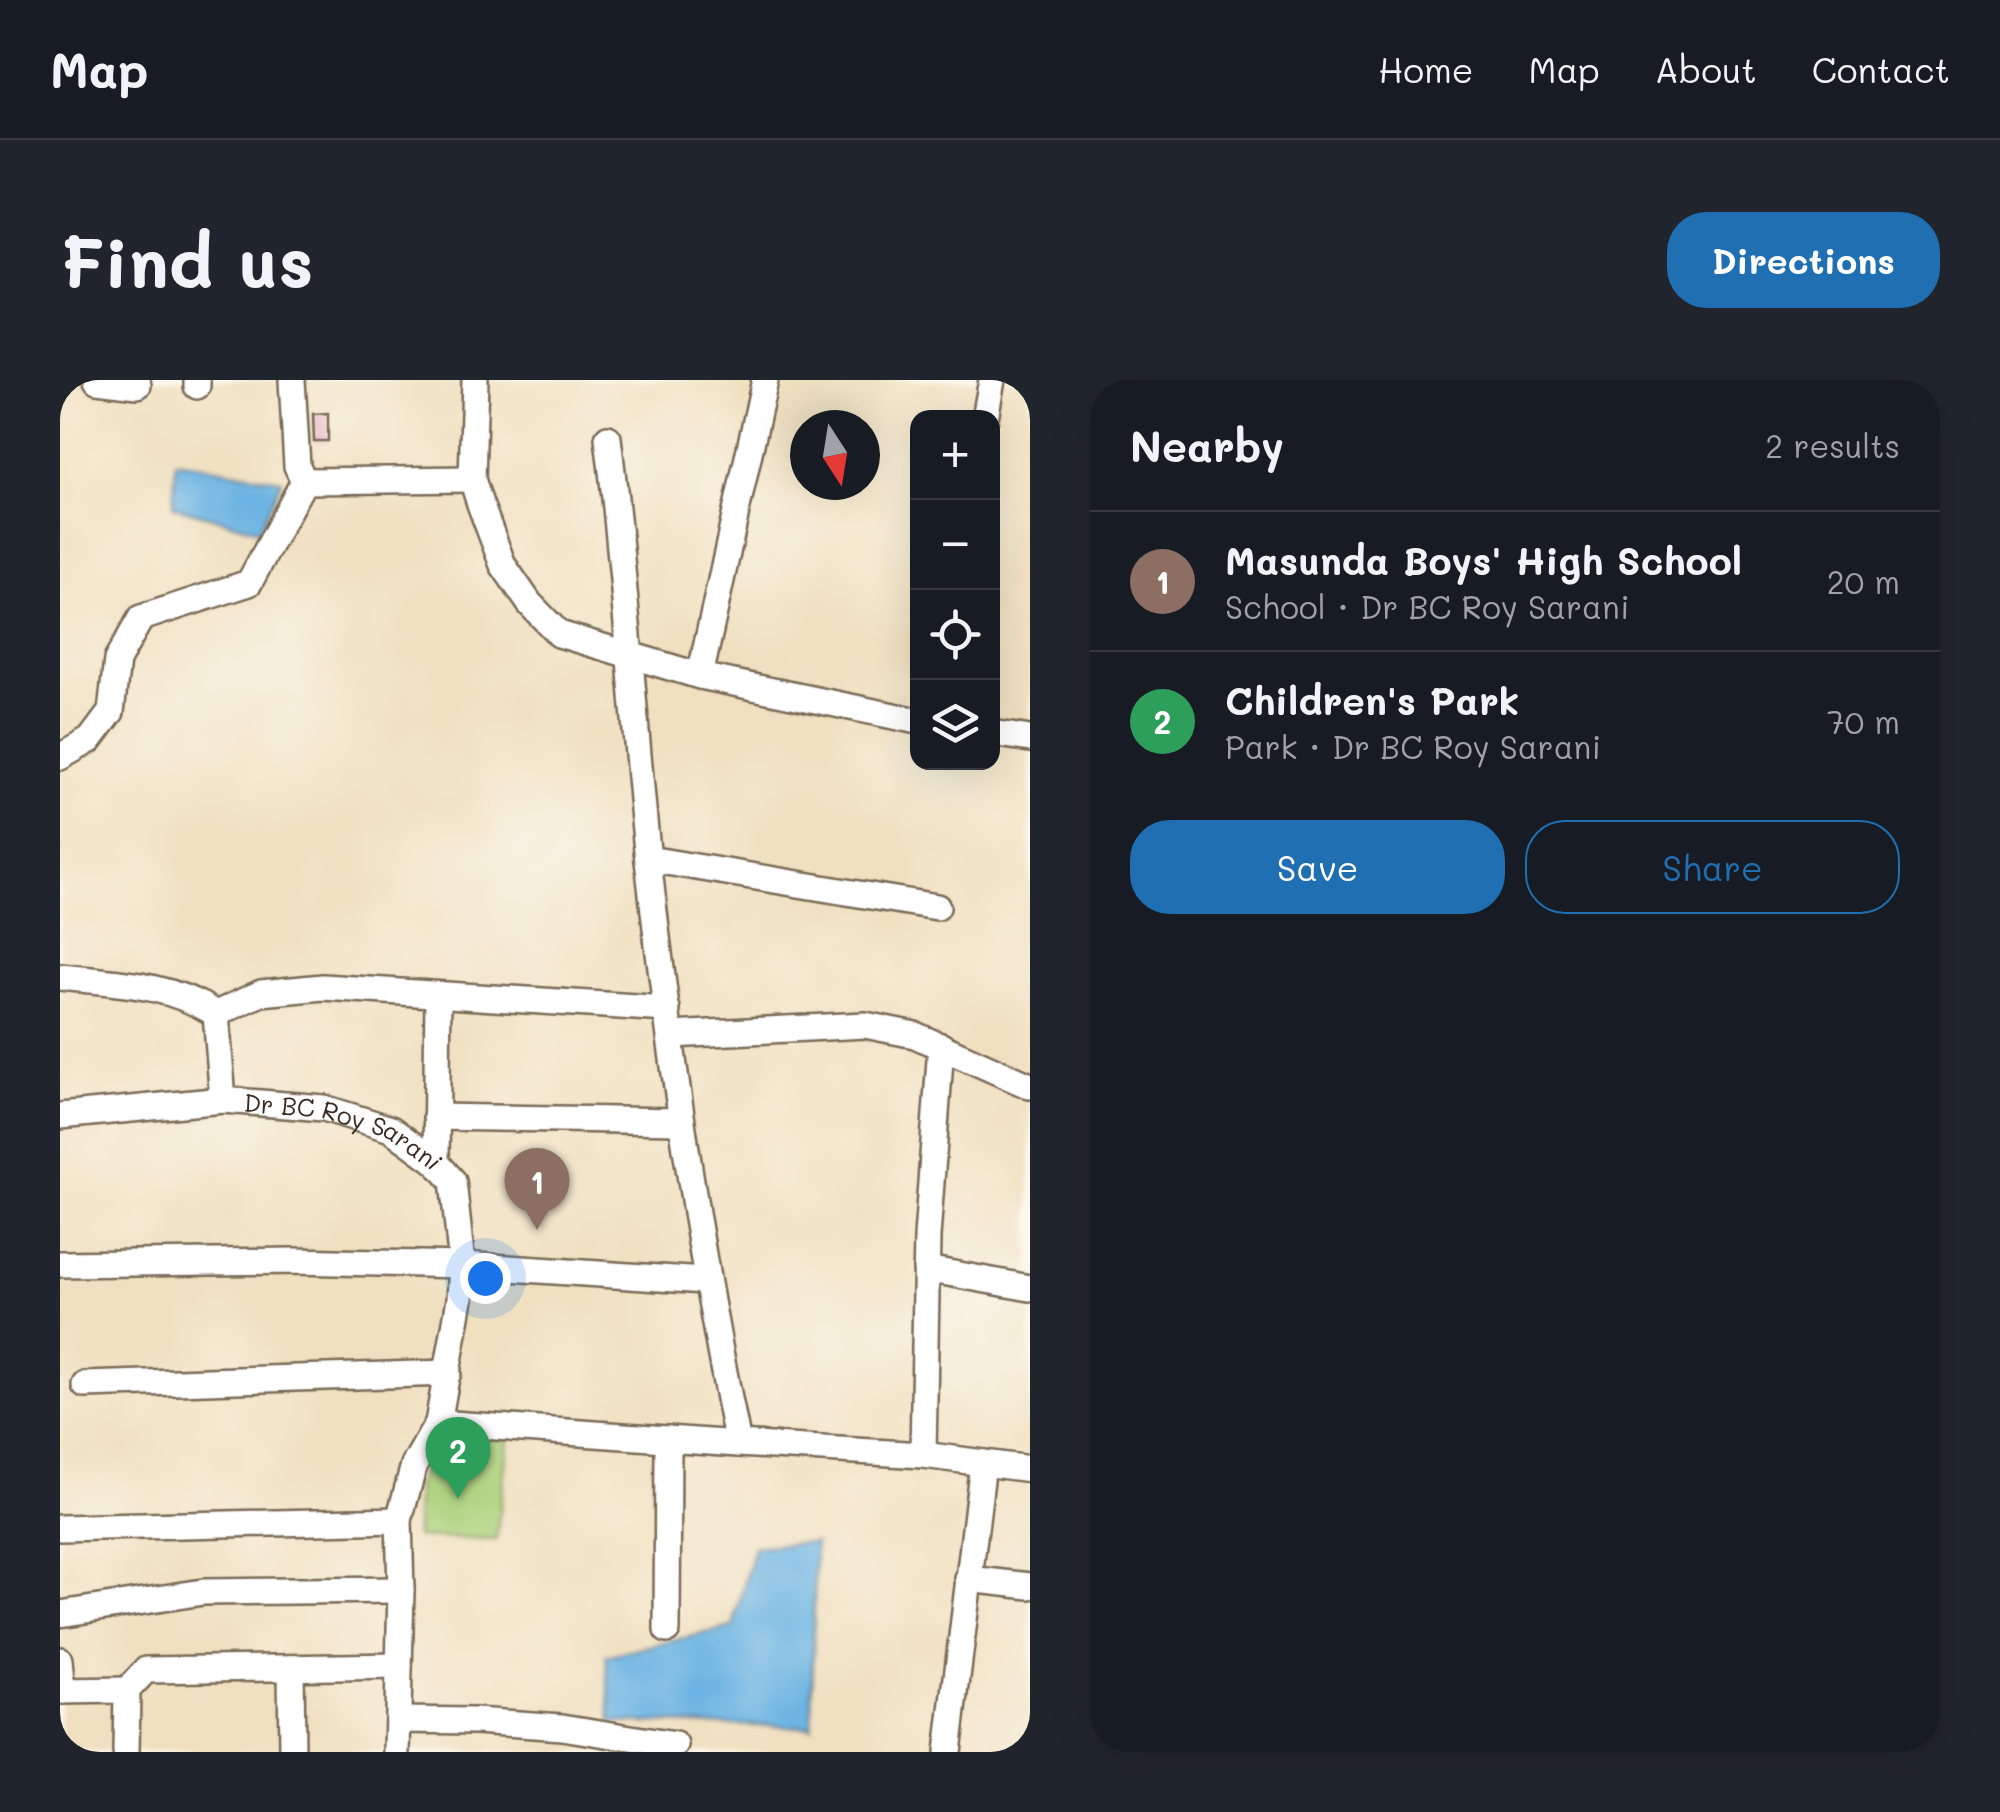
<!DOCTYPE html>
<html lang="en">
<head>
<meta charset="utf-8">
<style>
  body { margin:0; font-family:Mali,sans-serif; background:#20242c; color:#f1f3f6 }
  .controls { position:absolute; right:30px; top:30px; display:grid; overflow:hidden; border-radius:20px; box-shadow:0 10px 40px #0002 }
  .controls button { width:90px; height:90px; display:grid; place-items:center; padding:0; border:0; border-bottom:2px solid #363941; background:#171b24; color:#f1f3f6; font:50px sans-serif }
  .compass { position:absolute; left:730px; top:30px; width:90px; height:90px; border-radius:50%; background:#171b24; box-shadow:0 10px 40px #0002; rotate:168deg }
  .you { position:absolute; left:425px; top:898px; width:35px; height:35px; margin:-25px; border:8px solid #fff; border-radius:50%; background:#1a73e8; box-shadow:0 0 0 15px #1a73e833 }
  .badge { display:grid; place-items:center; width:65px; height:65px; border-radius:50%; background:#1f6fb2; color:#fff; font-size:32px; font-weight:700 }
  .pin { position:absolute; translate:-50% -82px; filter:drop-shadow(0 2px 5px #0008) }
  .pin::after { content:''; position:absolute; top:52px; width:35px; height:30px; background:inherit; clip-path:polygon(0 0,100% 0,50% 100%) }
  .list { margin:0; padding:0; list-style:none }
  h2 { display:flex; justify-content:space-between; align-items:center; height:130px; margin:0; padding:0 40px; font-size:42px }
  h2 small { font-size:32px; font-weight:400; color:#9ea1a6 }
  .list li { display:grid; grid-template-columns:65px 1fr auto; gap:30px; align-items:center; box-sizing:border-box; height:140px; padding:0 40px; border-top:2px solid #363941 }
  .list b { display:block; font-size:38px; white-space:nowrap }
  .list p { margin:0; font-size:32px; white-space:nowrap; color:#9ea1a6 }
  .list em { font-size:32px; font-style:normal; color:#9ea1a6 }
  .actions { display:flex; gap:20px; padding:30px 40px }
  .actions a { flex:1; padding:22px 0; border:2px solid #1f6fb2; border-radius:40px; text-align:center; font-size:35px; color:#1f6fb2 }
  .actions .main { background:#1f6fb2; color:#fff }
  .icon { flex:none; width:55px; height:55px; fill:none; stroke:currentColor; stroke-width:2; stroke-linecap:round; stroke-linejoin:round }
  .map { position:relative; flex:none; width:970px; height:1372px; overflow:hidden; border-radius:40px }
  header { display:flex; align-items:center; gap:60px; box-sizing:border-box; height:140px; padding:0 50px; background:#171b24; border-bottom:2px solid #363941 }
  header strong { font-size:48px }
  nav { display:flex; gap:55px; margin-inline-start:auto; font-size:35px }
  .intro { display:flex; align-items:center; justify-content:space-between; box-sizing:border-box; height:240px; padding:0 60px }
  h1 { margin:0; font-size:70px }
  .button { padding:25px 45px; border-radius:40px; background:#1f6fb2; color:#fff; font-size:35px; font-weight:700 }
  main { display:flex; gap:60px; padding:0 60px }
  aside { flex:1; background:#171b24; border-radius:40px; box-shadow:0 10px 40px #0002 }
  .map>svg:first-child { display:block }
</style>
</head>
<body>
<header>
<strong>Map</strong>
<nav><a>Home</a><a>Map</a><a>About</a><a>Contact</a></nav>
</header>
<div class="intro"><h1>Find us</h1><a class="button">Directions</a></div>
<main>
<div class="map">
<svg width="970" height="1372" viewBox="0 0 970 1372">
  <rect width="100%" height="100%" fill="#fbf7ec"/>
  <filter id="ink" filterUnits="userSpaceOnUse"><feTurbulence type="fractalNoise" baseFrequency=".01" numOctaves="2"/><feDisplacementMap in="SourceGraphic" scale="20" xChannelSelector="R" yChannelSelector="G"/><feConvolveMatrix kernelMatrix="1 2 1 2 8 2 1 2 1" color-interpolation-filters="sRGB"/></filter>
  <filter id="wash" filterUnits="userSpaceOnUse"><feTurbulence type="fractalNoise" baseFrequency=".0048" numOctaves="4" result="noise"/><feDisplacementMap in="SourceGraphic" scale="40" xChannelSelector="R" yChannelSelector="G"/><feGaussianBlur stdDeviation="2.25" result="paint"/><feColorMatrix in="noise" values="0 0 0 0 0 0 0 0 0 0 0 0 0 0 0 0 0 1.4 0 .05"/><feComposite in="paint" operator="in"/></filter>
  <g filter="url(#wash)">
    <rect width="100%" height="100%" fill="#f0e0c0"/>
    <polygon fill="#acd27c" stroke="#747e4d" stroke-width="2.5" points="420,1057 448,1059 436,1160 356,1157 357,1104 379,1059"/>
    <g fill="#6cb4e3" stroke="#546f80" stroke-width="2.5">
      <polygon points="116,81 222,100 199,150 113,126"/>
      <polygon points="755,1162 752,1347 552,1342 546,1276 673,1247 694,1167"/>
    </g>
    <g id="blocks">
      <polygon fill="#e4aac6" points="268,33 268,61 254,61 253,34"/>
    </g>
  </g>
  <g filter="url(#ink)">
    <use href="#blocks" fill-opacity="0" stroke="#7a6a57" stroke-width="2.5"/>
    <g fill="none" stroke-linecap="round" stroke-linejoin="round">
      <defs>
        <g id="minor">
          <polyline points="37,0 78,5"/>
          <polyline points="232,0 237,86 244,101"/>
          <polyline points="415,0 412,99 420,124 443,185 470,224 499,254 640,296 858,341"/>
          <polyline points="137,6 137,0"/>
          <polyline points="925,38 932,0"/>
          <polyline points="640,296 705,0"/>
          <polyline points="932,353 970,359"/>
          <polyline points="0,377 30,360 51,332 57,280 81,238 189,203 244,101 412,99"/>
          <polyline points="588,479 877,527"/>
          <path d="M0 597C56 603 108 603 156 634L163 720"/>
          <polyline points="156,634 201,613 263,607 607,629"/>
          <polyline points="611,655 805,645 855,655 970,706"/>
          <path id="s1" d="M0 736 163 720 264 728 331 749 376 782 393 801 402 885 400 919 378 1043 354 1085 339 1140 341 1210 337 1372"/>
          <polyline points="376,737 621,741"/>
          <polyline points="376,782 378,616"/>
          <polyline points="0,884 234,881 402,885 645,901"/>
          <polyline points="866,889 970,908"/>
          <polyline points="25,1005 388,993"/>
          <path d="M378 1043 678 1064C639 871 610 676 588 480 573 339 566 198 548 58"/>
          <polyline points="678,1064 863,1075 970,1089"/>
          <polyline points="863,1075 867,857 881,666"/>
          <polyline points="0,1148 339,1140"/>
          <polyline points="908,1199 970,1206"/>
          <polyline points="0,1234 143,1212 341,1210"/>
          <polyline points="607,1250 608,1059"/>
          <polyline points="0,1280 3,1311"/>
          <polyline points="231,1288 232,1372"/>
          <polyline points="0,1311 67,1310"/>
          <polyline points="338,1340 415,1341 502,1347 615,1365"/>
          <polyline points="66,1372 67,1310 86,1290 339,1286"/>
          <polyline points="888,1372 923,1083"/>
        </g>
      </defs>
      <use href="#minor" stroke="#7a6a57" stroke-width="30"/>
      <use href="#minor" stroke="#fff" stroke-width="25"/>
    </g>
  </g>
  <g text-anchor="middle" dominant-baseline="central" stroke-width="10" stroke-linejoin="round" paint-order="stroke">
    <g font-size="25" fill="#3b2a1e" stroke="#fbf7ec">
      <text stroke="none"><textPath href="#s1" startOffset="290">Dr BC Roy Sarani</textPath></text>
    </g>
  </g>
</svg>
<div class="controls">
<button>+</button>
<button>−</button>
<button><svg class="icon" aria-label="locate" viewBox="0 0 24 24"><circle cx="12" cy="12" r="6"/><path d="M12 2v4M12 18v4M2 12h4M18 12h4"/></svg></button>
<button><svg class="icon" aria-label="layers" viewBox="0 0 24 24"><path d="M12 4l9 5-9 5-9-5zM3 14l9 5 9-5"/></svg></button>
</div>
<svg class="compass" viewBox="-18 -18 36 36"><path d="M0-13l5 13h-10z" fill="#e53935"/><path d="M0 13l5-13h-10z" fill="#9ea1a6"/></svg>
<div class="you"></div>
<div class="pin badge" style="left:477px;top:850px;background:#8d6e63">1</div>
<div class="pin badge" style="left:398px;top:1119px;background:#2e9e5b">2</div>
</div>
<aside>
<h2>Nearby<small>2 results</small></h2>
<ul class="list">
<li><span class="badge" style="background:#8d6e63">1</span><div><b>Masunda Boys' High School</b><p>School · Dr BC Roy Sarani</p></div><em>20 m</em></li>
<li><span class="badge" style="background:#2e9e5b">2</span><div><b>Children's Park</b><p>Park · Dr BC Roy Sarani</p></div><em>70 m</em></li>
</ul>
<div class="actions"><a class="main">Save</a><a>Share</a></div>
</aside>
</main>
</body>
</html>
